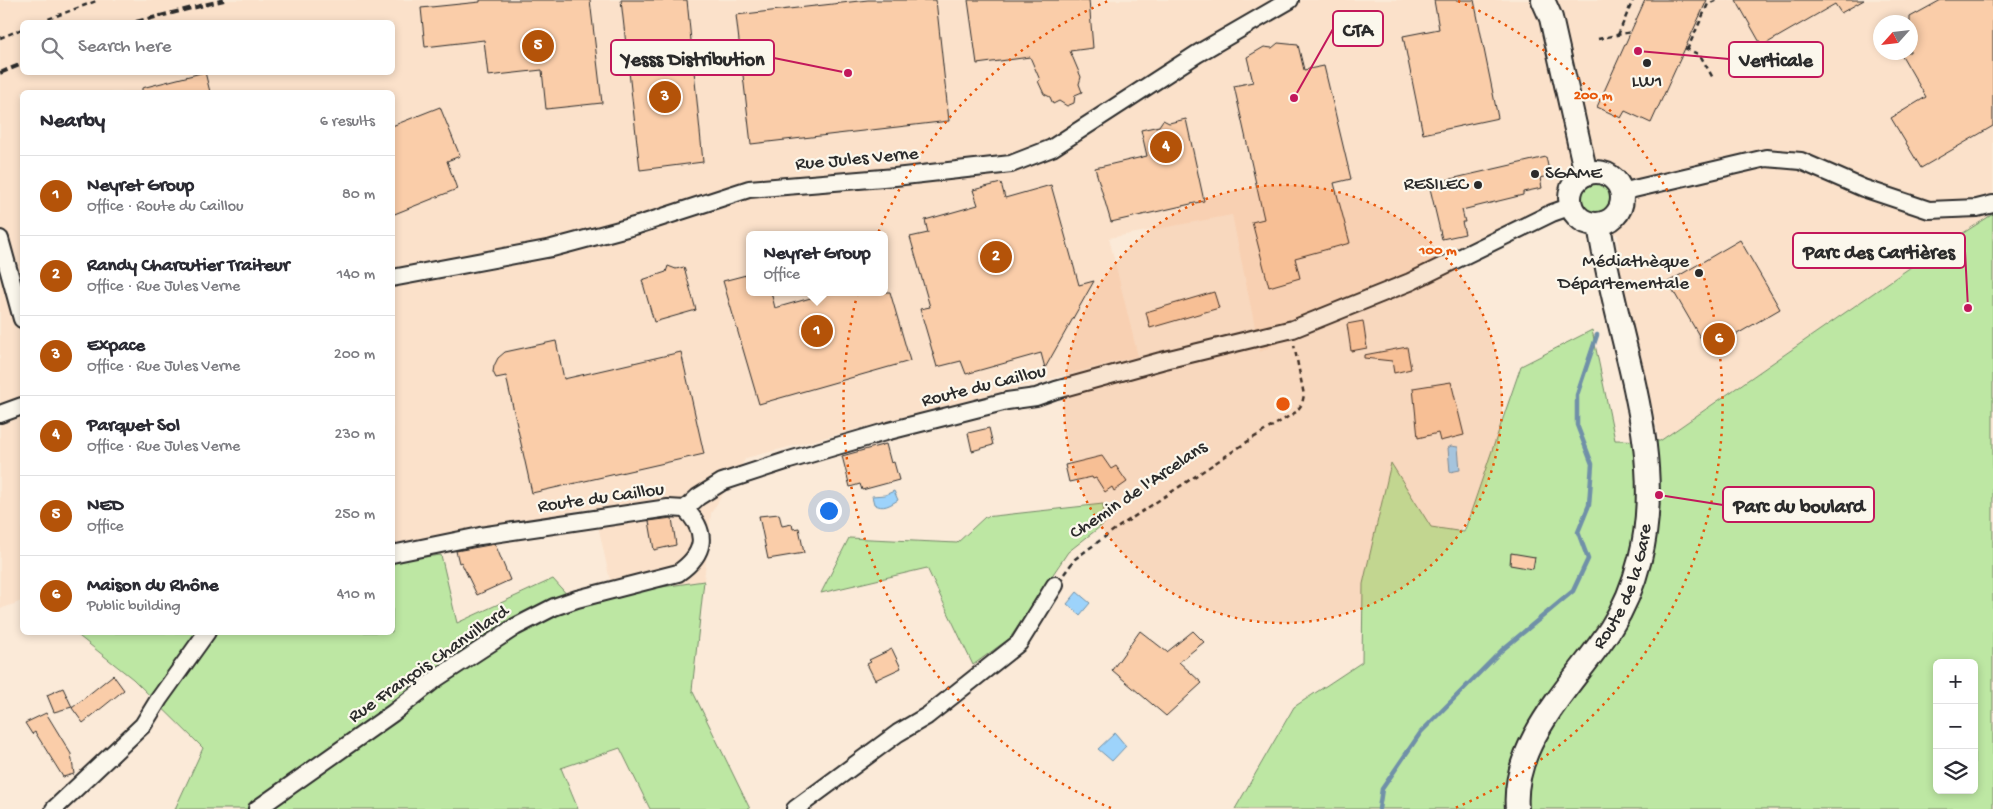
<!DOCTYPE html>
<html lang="en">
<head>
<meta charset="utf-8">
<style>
  body { margin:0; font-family:"Gochi Hand",sans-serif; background:#f2f2f3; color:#2b2b33 }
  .controls { position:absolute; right:15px; bottom:15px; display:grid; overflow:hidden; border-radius:8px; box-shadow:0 2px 8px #0003 }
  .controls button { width:45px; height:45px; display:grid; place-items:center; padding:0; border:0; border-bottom:1px solid #e1e1e2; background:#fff; color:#2b2b33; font:25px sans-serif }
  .compass { position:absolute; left:1873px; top:15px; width:45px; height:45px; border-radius:50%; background:#fff; box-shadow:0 2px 8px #0003; rotate:243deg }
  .you { position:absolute; left:828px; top:510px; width:18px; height:18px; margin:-12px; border:4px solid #fff; border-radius:50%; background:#1a73e8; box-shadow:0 0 0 8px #1a73e833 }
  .badge { display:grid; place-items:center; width:32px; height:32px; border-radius:50%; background:#b45309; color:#fff; font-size:16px; font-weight:700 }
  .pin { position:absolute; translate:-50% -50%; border:2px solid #fff; box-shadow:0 1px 5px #0006 }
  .popup { position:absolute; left:746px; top:231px; width:142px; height:65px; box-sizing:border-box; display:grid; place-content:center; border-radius:8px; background:#fff; filter:drop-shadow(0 1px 4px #0005); font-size:16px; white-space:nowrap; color:#7c7c81 }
  .popup b { font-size:19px; color:#2b2b33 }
  .popup::after { content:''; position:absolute; left:50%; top:100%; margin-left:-10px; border:10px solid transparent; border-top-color:#fff }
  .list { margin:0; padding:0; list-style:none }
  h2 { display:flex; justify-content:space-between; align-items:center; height:65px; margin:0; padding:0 20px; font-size:21px }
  h2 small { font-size:16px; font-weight:400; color:#7c7c81 }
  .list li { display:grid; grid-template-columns:32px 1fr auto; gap:15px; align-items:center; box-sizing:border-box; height:80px; padding:0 20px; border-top:1px solid #e1e1e2 }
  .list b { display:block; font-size:19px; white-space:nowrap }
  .list p { margin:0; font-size:16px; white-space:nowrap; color:#7c7c81 }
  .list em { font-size:16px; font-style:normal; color:#7c7c81 }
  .icon { flex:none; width:28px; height:28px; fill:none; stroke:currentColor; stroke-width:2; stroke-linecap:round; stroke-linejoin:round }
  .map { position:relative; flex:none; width:1993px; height:809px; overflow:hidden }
  .search { position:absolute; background:#fff; box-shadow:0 2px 8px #0003; left:20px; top:20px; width:375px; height:55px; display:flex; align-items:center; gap:12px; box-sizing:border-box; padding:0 18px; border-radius:8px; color:#7c7c81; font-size:19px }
  .panel { position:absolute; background:#fff; box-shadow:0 2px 8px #0003; left:20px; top:90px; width:375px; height:545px; border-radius:8px }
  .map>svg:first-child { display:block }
</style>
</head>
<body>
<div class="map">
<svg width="1993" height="809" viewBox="0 0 1993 809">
  <rect width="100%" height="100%" fill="#fbead8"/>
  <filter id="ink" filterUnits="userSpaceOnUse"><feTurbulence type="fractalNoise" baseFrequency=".02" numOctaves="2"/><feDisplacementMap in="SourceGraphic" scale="10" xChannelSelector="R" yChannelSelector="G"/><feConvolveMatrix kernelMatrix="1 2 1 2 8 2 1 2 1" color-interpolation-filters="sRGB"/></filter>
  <g filter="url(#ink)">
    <path fill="#fbe1ca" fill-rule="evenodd" d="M0 0H1993V214L1921 260 1660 441 1619 268 1618 235 1547 207 1260 352 1232 215 1109 238 1138 356 746 458 711 513 704 581 613 594 594 507 393 548 392 92H22V601L0 609ZM22 22H392V72H22ZM1880 22H1910V52H1880ZM750 235H884V292H750Z"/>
    <g fill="#bde7a3" stroke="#748967" fill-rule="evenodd">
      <circle cx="1596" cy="198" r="14"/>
      <path d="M1993 214V809H1235L1294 707 1362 662 1363 584 1391 463 1431 527 1464 532 1521 366 1592 330 1615 440 1660 441 1921 260ZM1937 663H1974V790H1937Z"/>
      <polygon points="1103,504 1105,523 1068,552 1010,638 973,665 927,568 821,593 849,538 957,543 985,517"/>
      <polygon points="441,555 457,623 553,579 577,606 613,594 704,581 692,690 750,809 650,809 620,748 561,768 578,809 175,809 203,748 133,679 75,633 392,632 393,561"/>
    </g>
    <g fill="#9dd3fb" stroke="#6f90a8">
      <polygon points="1451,446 1458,447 1460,470 1450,472 1448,448"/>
      <path d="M894 491 898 500C890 505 883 510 874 504L872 496 885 495Z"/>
      <polygon points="1077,592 1090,603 1080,615 1067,604"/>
      <polygon points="1115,733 1126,746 1112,761 1098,749"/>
    </g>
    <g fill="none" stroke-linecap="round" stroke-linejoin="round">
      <polyline stroke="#6f90a8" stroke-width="4.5" points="1379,809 1382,789 1421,732 1502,650 1573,591 1588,559 1578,532 1589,505 1592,464 1577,425 1577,395 1597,335"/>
    </g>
    <g fill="#facda9" stroke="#2b2b2b">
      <polygon points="480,0 590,0 602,103 546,109 542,70 488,76 484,40 425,47 421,8 480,2"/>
      <polygon points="621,0 687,0 703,162 640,170"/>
      <polygon points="868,0 936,0 949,121 751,144 736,15"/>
      <polygon points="968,0 1089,0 1093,48 1070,51 1081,77 1079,84 1082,92 1075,95 1074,103 1067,106 1059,101 1053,104 1050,97 1044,94 1038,81 1040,80 1030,57 977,64"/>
      <polygon points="1434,0 1474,0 1498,118 1423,134 1403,36 1439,29"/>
      <polygon points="1645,0 1707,0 1651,123 1625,111 1621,118 1597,107"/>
      <polygon points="1736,0 1864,0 1841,13 1835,4 1762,46"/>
      <polygon points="1941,0 1993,0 1993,126 1921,168 1891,118 1926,97 1900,52 1910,52 1910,17"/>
      <polygon points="1369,10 1373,30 1358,33 1354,13"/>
      <polygon points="1278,43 1298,45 1304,70 1324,66 1351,179 1334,183 1350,243 1295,258 1300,278 1269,287 1252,222 1264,219 1234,86 1253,82 1247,57 1264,47 1272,48"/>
      <polygon points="205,72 210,92 142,92 142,88"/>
      <polygon points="440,107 460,156 447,161 457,189 392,215 392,126"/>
      <polygon points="1186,119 1204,201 1111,222 1095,168 1147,156 1141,130 1159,126 1163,120 1169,123"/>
      <polygon points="1546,157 1550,175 1540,178 1542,188 1523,192 1523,195 1462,210 1465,222 1462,222 1465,234 1442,239 1429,184"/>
      <polygon points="1001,183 1005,198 1051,185 1079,285 1094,281 1045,368 1041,353 966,374 961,361 937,367 920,309 930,307 910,237 928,233 925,220 978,205 973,190"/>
      <polygon points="1740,240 1780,309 1708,351 1668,282"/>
      <polygon points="668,266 676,269 684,267 696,310 654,322 642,280 666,272"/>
      <polygon points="750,274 750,292 771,292 775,308 832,292 890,292 910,361 759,404 723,281"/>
      <polygon points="1214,292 1219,308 1150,328 1146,312"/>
      <polygon points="1363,321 1367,348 1351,351 1347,324"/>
      <polygon points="556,341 564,379 681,352 704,454 532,493 506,376 496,378 493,372 494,366 498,358 505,352"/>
      <polygon points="1407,347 1411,369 1394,373 1392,361 1364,358 1364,355"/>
      <polygon points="1451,382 1464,435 1440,441 1438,433 1418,438 1413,388"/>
      <polygon points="989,428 993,445 972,451 968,433"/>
      <polygon points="886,444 891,463 894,462 899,480 862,490 860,484 850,487 842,456"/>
      <polygon points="1102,456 1111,469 1116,466 1127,482 1114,491 1112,487 1105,492 1096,478 1093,479 1092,477 1069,482 1065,465"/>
      <polygon points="779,514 782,526 792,524 793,529 799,528 804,553 768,559 759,516"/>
      <polygon points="672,518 676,545 654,550 649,521"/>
      <polygon points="495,544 510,580 477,595 461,562 459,563 456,551"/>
      <polygon points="1511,553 1535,557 1533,569 1510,565"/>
      <polygon points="1140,631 1167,652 1193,631 1204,642 1179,662 1202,683 1166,716 1112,670"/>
      <polygon points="892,649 901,668 875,680 867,664 871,662 869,660"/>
      <polygon points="113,675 124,690 83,723 72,708"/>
      <polygon points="63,688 72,707 54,712 47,695"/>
      <polygon points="46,713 71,754 74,774 63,777 35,732 32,734 25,723"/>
    </g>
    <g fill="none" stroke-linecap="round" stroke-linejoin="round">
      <defs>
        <g id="minor">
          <polyline points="1621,192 1766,158 1801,161 1863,188 1929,210 1977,208 1993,204"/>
          <polyline points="0,239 22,319"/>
          <polyline points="392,278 552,248 638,225 749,189 895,177 1011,164 1052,148 1197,54 1290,0"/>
          <polyline points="0,414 22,406"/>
          <polyline points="392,554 480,536 668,508 685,509 698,497 722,482 786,461 885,432 1007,401 1036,397 1056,390 1161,361 1293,329 1410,282 1552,213 1572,206"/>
          <polyline points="54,809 143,725 159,699 207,632"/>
          <path d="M257 809 393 713 437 678 515 627 554 607 577 599 678 573C705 554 709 533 685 509"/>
          <polyline points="795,809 898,733 927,716 1019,643 1055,585"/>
        </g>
        <g id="secondary">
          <polyline points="1543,0 1551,18 1586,174"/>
          <circle cx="1596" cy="198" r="26"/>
          <path id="s1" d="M1517 809C1511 740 1576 682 1611 628 1624 608 1634 583 1640 559 1668 449 1614 333 1599 224"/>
        </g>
      </defs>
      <use href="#minor" stroke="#2b2b2b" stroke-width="20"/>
      <use href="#secondary" stroke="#2b2b2b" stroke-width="26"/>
      <g stroke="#2b2b2b" stroke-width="2.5" stroke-dasharray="5 4" stroke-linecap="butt">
        <polyline points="40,22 99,0"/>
        <polyline points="1618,35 1633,0"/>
        <polyline points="0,38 22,29"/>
        <polyline points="1598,39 1631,32"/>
        <polyline points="1685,48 1700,55 1713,78"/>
        <polyline points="1687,50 1708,4 1717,0"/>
        <polyline points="1064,574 1075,559 1114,530 1253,438 1296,412 1302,404 1304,395 1294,345"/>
      </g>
      <use href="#minor" stroke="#fbf7ec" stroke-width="16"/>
      <use href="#secondary" stroke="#fbf7ec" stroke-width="22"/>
      <g stroke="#2b2b2b" stroke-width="4" stroke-dasharray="8 4" stroke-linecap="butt">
        <polyline points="136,22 224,0"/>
        <polyline points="0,73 22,64"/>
      </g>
    </g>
  </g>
  <circle cx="1283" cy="404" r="219" fill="#e8590c" fill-opacity=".12"/>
  <g fill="none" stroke="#e8590c" stroke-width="2.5" stroke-dasharray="2.5 5">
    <circle cx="1283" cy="404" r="219"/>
    <path d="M1111 808A439 439 0 0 1 1108 1M1458 1A439 439 0 0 1 1455 808"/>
  </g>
  <g fill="#2b2b2b" stroke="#fbf7ec" stroke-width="2">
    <circle cx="1647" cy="63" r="5"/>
    <circle cx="1535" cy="174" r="5"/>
    <circle cx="1478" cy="185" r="5"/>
    <circle cx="1699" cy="273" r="5"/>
  </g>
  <g text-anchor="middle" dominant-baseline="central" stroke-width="4.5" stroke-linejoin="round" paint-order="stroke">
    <g font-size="19" fill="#2b2b2b" stroke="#fbf7ec" text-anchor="end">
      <text x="1647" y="82" text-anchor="middle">LW1</text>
      <text x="1545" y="174" text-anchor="start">SGAME</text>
      <text x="1468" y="185">RESILEC</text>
      <text x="1689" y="262">Médiathèque<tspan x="1689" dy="22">Départementale</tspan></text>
    </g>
    <g font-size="19" fill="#2b2b2b" stroke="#fbf7ec">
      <text transform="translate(857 160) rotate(-5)">Rue Jules Verne</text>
      <text transform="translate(984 387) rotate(-14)">Route du Caillou</text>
      <text transform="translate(1139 491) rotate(-34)">Chemin de l'Arcelans</text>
      <text transform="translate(601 499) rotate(-8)">Route du Caillou</text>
      <text stroke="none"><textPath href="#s1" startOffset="252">Route de la Gare</textPath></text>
      <text transform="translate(429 665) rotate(-35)">Rue François Chanvillard</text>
    </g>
  </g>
  <circle cx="1283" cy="404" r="8" fill="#e8590c" stroke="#fbf7ec" stroke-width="2.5"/>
  <g font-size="15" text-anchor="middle" font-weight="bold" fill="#e8590c" stroke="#fbf7ec" stroke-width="4.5" stroke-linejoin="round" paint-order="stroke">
    <text x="1593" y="99">200 m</text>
    <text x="1438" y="254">100 m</text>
  </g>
  <path fill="none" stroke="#c2185b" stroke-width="2" d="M1294 98L1333 29M848 73L774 58M1638 51L1729 59M1968 308L1965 251M1659 495L1723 505"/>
  <g fill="#c2185b" stroke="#fbf7ec" stroke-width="2">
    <circle cx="1294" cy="98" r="5"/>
    <circle cx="848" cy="73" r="5"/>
    <circle cx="1638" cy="51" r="5"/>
    <circle cx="1968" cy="308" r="5"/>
    <circle cx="1659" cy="495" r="5"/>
  </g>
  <g fill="#fbf7ec" stroke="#c2185b" stroke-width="2">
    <rect x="1333" y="11" width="50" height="35" rx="5"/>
    <rect x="611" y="40" width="163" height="35" rx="5"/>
    <rect x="1729" y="42" width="94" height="35" rx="5"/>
    <rect x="1793" y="233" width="172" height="35" rx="5"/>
    <rect x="1723" y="487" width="151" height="35" rx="5"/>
  </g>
  <g font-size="20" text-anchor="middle" font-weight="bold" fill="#2b2b2b">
    <text x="1358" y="36">CTA</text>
    <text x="693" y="65">Yesss Distribution</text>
    <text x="1776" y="66">Verticale</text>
    <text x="1879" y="258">Parc des Cartières</text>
    <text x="1799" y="512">Parc du boulard</text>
  </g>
</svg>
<div class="controls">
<button>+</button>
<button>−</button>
<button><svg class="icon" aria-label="layers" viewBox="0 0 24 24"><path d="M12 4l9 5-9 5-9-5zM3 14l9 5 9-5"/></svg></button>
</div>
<svg class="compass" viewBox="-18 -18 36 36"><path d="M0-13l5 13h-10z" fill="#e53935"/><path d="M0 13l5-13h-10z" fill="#7c7c81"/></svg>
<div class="you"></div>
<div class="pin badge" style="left:817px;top:331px">1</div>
<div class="popup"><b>Neyret Group</b>Office</div>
<div class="pin badge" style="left:996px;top:257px">2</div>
<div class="pin badge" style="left:665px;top:97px">3</div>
<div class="pin badge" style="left:1166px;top:147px">4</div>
<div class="pin badge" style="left:538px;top:46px">5</div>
<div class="pin badge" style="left:1719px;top:339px">6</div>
<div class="search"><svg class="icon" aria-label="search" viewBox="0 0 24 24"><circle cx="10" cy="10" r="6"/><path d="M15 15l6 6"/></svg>Search here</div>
<section class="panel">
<h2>Nearby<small>6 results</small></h2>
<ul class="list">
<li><span class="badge">1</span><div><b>Neyret Group</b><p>Office · Route du Caillou</p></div><em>80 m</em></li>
<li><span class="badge">2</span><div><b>Randy Charcutier Traiteur</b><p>Office · Rue Jules Verne</p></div><em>140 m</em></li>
<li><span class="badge">3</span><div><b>Expace</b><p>Office · Rue Jules Verne</p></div><em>200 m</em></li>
<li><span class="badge">4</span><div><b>Parquet Sol</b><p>Office · Rue Jules Verne</p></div><em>230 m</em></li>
<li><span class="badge">5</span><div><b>NED</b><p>Office</p></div><em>250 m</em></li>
<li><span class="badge">6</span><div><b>Maison du Rhône</b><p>Public building</p></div><em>410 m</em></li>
</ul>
</section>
</div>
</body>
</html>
